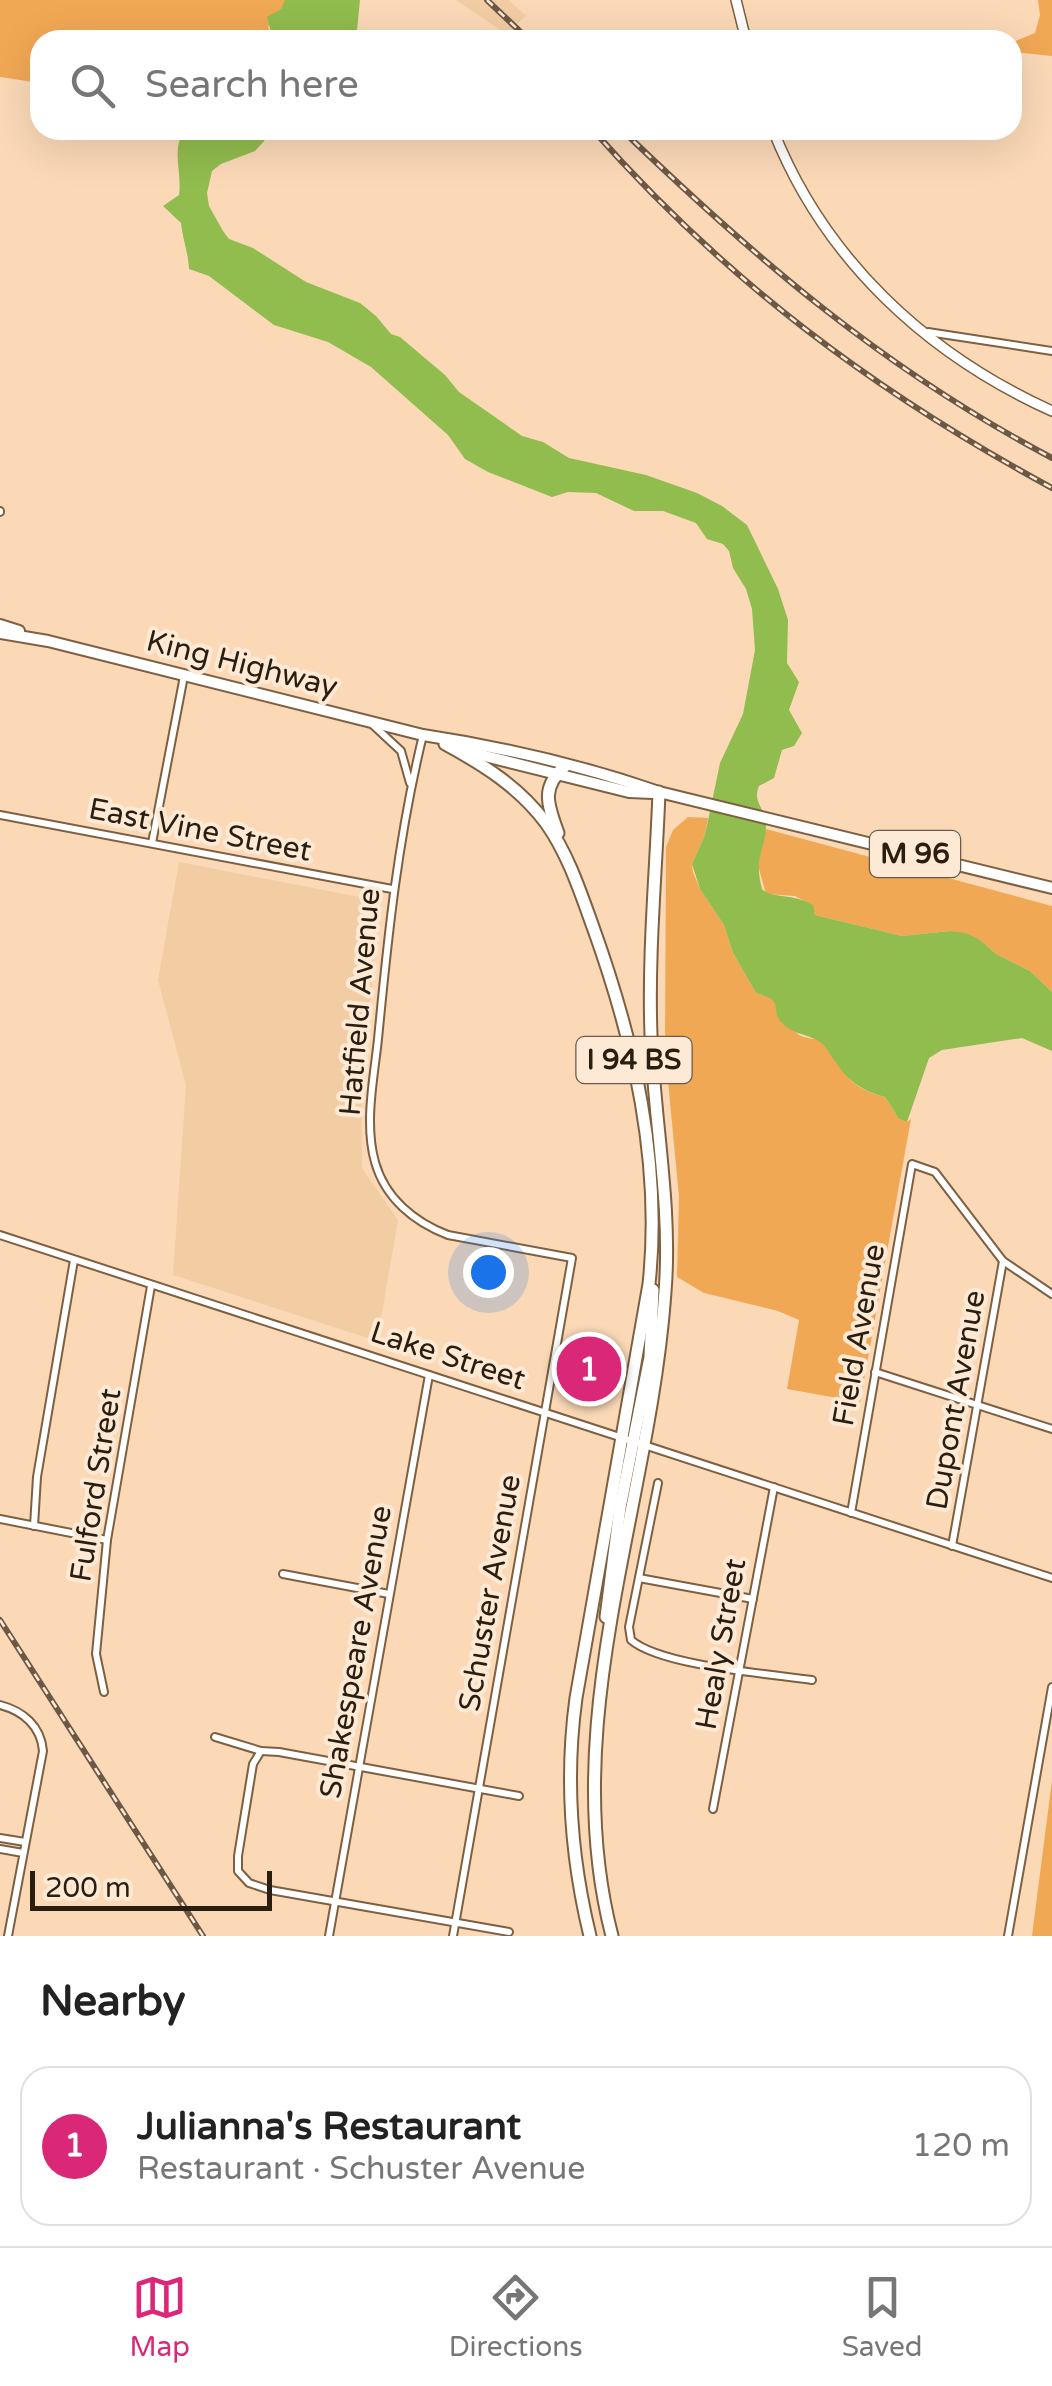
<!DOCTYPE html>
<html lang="en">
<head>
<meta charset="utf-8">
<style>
  body { margin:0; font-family:"Varela Round",sans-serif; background:#f6f6f6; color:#222 }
  .scale { position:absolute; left:30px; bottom:25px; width:242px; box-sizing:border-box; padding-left:10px; border:5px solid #2a1e11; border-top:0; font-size:28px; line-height:35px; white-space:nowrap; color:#2a1e11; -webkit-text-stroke:8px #fee9d5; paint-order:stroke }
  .you { position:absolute; left:488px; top:1272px; width:35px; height:35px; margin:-25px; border:8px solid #fff; border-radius:50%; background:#1a73e8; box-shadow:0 0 0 15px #1a73e833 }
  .badge { display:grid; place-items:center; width:65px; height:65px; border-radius:50%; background:#db2777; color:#fff; font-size:32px; font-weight:700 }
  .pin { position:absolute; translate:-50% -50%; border:5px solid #fff; box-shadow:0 2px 10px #0006 }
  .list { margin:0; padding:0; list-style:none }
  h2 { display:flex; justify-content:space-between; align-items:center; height:130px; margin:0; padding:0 40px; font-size:42px }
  h2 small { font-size:32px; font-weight:400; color:#767676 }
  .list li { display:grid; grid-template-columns:65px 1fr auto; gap:30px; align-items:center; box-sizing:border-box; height:160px; margin:0 20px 20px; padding:0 20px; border:2px solid #e0e0e0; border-radius:30px }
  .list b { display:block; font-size:38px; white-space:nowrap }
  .list p { margin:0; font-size:32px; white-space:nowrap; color:#767676 }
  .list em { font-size:32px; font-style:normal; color:#767676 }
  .icon { flex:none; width:55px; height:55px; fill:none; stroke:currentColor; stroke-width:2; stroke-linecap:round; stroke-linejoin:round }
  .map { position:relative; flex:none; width:1052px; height:1936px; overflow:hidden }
  .search { position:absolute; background:#fff; box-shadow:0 10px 40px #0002; left:30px; right:30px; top:30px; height:110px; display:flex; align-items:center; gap:25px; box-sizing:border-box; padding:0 35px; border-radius:30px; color:#767676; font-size:38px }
  .sheet { height:310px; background:#fff }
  nav { display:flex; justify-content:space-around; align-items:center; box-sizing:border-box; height:140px; border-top:2px solid #e0e0e0; background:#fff; font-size:28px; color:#767676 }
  nav a { display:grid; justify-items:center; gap:5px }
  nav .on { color:#db2777 }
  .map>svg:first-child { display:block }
</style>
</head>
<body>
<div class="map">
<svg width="1052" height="1936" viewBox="0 0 1052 1936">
  <rect width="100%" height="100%" fill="#fbd9b7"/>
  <g fill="#f2cca3">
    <polygon points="456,0 509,0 526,16 506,34"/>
    <polygon points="179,862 380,901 361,1096 362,1168 398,1220 377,1341 173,1275 186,1085 158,980"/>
  </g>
  <g fill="#f1a854">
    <polygon points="0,0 285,0 287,3 268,27 273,40 40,40 40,83 0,77"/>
    <polygon points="1038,0 1052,0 1052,56 1014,52 1013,42 1035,33 1040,15"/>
    <path d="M688 817 708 818 705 835 692 864 693 872 700 889 724 925 733 953 756 993C769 996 776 997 777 1012 784 1019 791 1029 799 1035 806 1039 814 1037 821 1042 849 1065 838 1085 885 1097L899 1119 907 1122 911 1119 860 1402 787 1389 799 1320 778 1311 704 1293 677 1277 679 1197 665 1049 666 847 673 830Z"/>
    <polygon points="766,829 1052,906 1052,992 1030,971 996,954 979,939 950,931 902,936 815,915 812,905 795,896 766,894 757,862"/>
    <polygon points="1052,1780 1052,1936 1032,1936"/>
  </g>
  <g fill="#91bc4e">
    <polygon points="285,0 360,0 356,40 273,40 267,17 281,9"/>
    <path d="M206 130H274L255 151 221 164 212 171 207 193 209 206 223 231 229 239 253 248 306 282 360 303 376 316 391 334 400 337 445 375 459 392 522 436 543 442 569 458 646 475 697 493 722 506 747 525 778 589 788 620 787 663 799 682 789 710 802 733 794 746 782 750 774 778 759 786C752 803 766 808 766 824 766 851 753 855 762 889 772 899 793 893 813 905L815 915 902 936 950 931 965 933 979 939 996 954 1030 971 1052 992V1051L1022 1038 942 1050 929 1058 907 1122 899 1119 885 1097C862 1091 848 1081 835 1061 830 1055 826 1046 820 1042 809 1034 795 1035 784 1025 767 1010 788 1001 756 993L733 953 724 925 700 889 692 864 705 835 720 763 743 714 755 650 752 609 746 589 733 568 729 551 723 544 707 539 696 523 663 511H634L596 493 568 492 552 497 488 472 465 459 448 435 371 367 328 342 274 325 209 276 189 269C188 251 183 241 181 223L163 206 179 195C182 174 173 156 181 136H204Z"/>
  </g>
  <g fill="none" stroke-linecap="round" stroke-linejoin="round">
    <defs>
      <g id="street">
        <polyline points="928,332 1052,351"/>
        <polyline points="0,511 0,512"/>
        <polyline points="373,725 401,751 410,783"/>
        <path d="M423 735C398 838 388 935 378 1039 374 1078 364 1123 375 1162 385 1198 414 1222 448 1235L572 1258 453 1936"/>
        <polyline points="0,815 392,889"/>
        <polyline points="152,843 184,676"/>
        <polyline points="0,1235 1052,1578"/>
        <polyline points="875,1372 1052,1429"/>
        <path d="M658 1483 629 1627 631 1640C661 1666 771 1674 812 1680"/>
        <polyline points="851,1513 912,1164 935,1172 1003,1261 1052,1294"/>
        <polyline points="0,1519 107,1540"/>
        <polyline points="34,1526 37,1477 74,1260"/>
        <polyline points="952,1546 1003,1261"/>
        <polyline points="283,1574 389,1594"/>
        <polyline points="639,1578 753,1599"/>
        <polyline points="104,1692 96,1654 107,1540 151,1286"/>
        <path d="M0 1705C23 1711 41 1726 43 1751L8 1936"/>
        <polyline points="215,1737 261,1751 279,1752 519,1796"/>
        <polyline points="261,1751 253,1764 238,1856 238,1871 249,1883 270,1890 509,1932"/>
        <polyline points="713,1809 774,1487"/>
        <polyline points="0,1838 25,1842"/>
        <polyline points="0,1849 23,1853"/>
        <polyline points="329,1936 429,1375"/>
        <polyline points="1008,1936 1052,1687"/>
      </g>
      <g id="secondary">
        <polyline points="736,0 746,40"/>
        <path d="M773 130C824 259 926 354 1052 411"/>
      </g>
      <g id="primary">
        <polyline points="0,625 19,631"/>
        <path d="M0 633 48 641 423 735C502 747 584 766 659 792L1052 888"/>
        <polyline points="461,750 629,792 653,793"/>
      </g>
      <g id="highway">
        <path d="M445 744C484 765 519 787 546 823 568 854 580 891 593 927 634 1041 662 1162 649 1284L576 1698C565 1778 571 1858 590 1936"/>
        <path d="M558 833C548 805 540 788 565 766"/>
        <polyline points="606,1617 620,1508 650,1357 653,1290"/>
        <path d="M612 1936C556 1721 650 1506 665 1292 672 1205 654 1121 651 1035 648 954 656 873 659 792"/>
      </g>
    </defs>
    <use href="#street" stroke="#7d6041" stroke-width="10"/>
    <use href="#secondary" stroke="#7d6041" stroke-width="12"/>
    <use href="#primary" stroke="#7d6041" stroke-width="14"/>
    <use href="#highway" stroke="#7d6041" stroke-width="15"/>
    <use href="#street" stroke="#fff" stroke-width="6"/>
    <use href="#secondary" stroke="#fff" stroke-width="9"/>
    <use href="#primary" stroke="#fff" stroke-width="10"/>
    <use href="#highway" stroke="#fff" stroke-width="11"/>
    <defs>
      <g id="rail">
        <polyline points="487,0 529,40"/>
        <path d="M593 130C726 281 875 392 1052 488"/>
        <path d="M622 130C758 261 884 369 1052 458"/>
        <polyline points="0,1620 203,1936"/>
      </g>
    </defs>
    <use href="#rail" stroke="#6c5945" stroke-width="6"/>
    <use href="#rail" stroke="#fee9d5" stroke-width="2.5" stroke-dasharray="8" stroke-linecap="butt"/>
  </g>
  <g text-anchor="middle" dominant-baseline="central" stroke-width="8" stroke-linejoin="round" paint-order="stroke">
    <g fill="#fee9d5" stroke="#6a5b4c" stroke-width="2.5">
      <rect x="870" y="831" width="90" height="46" rx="8"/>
      <rect x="576.5" y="1037" width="115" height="46" rx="8"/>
    </g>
    <g font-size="28" font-weight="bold" fill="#2a1e11">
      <text x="915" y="854">M 96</text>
      <text x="634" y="1060">I 94 BS</text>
    </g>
    <g font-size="30" fill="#2a1e11" stroke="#fee9d5">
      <text transform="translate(242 664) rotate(14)">King Highway</text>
      <text transform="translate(200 830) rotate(11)">East Vine Street</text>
      <text transform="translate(360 1002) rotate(-85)">Hatfield Avenue</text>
      <text transform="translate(859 1335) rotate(-80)">Field Avenue</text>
      <text transform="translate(448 1356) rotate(18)">Lake Street</text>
      <text transform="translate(956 1400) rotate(-80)">Dupont Avenue</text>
      <text transform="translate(96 1485) rotate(-81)">Fulford Street</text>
      <text transform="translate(490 1593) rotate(-80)">Schuster Avenue</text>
      <text transform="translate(721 1644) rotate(-80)">Healy Street</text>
      <text transform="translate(356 1652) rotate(-80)">Shakespeare Avenue</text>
    </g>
  </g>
</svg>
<div class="scale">200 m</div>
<div class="you"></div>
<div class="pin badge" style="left:589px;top:1369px">1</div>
<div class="search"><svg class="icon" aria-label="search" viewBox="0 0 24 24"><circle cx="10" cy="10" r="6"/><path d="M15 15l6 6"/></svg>Search here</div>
</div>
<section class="sheet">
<h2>Nearby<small></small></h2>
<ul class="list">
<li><span class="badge">1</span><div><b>Julianna's Restaurant</b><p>Restaurant · Schuster Avenue</p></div><em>120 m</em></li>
</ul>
</section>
<nav>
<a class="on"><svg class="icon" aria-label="map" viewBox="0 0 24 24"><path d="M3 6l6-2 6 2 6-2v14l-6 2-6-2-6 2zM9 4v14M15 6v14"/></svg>Map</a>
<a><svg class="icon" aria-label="directions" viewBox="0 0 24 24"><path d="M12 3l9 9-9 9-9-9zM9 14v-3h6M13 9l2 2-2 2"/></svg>Directions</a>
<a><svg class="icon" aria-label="saved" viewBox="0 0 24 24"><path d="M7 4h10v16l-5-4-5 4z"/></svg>Saved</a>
</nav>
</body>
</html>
